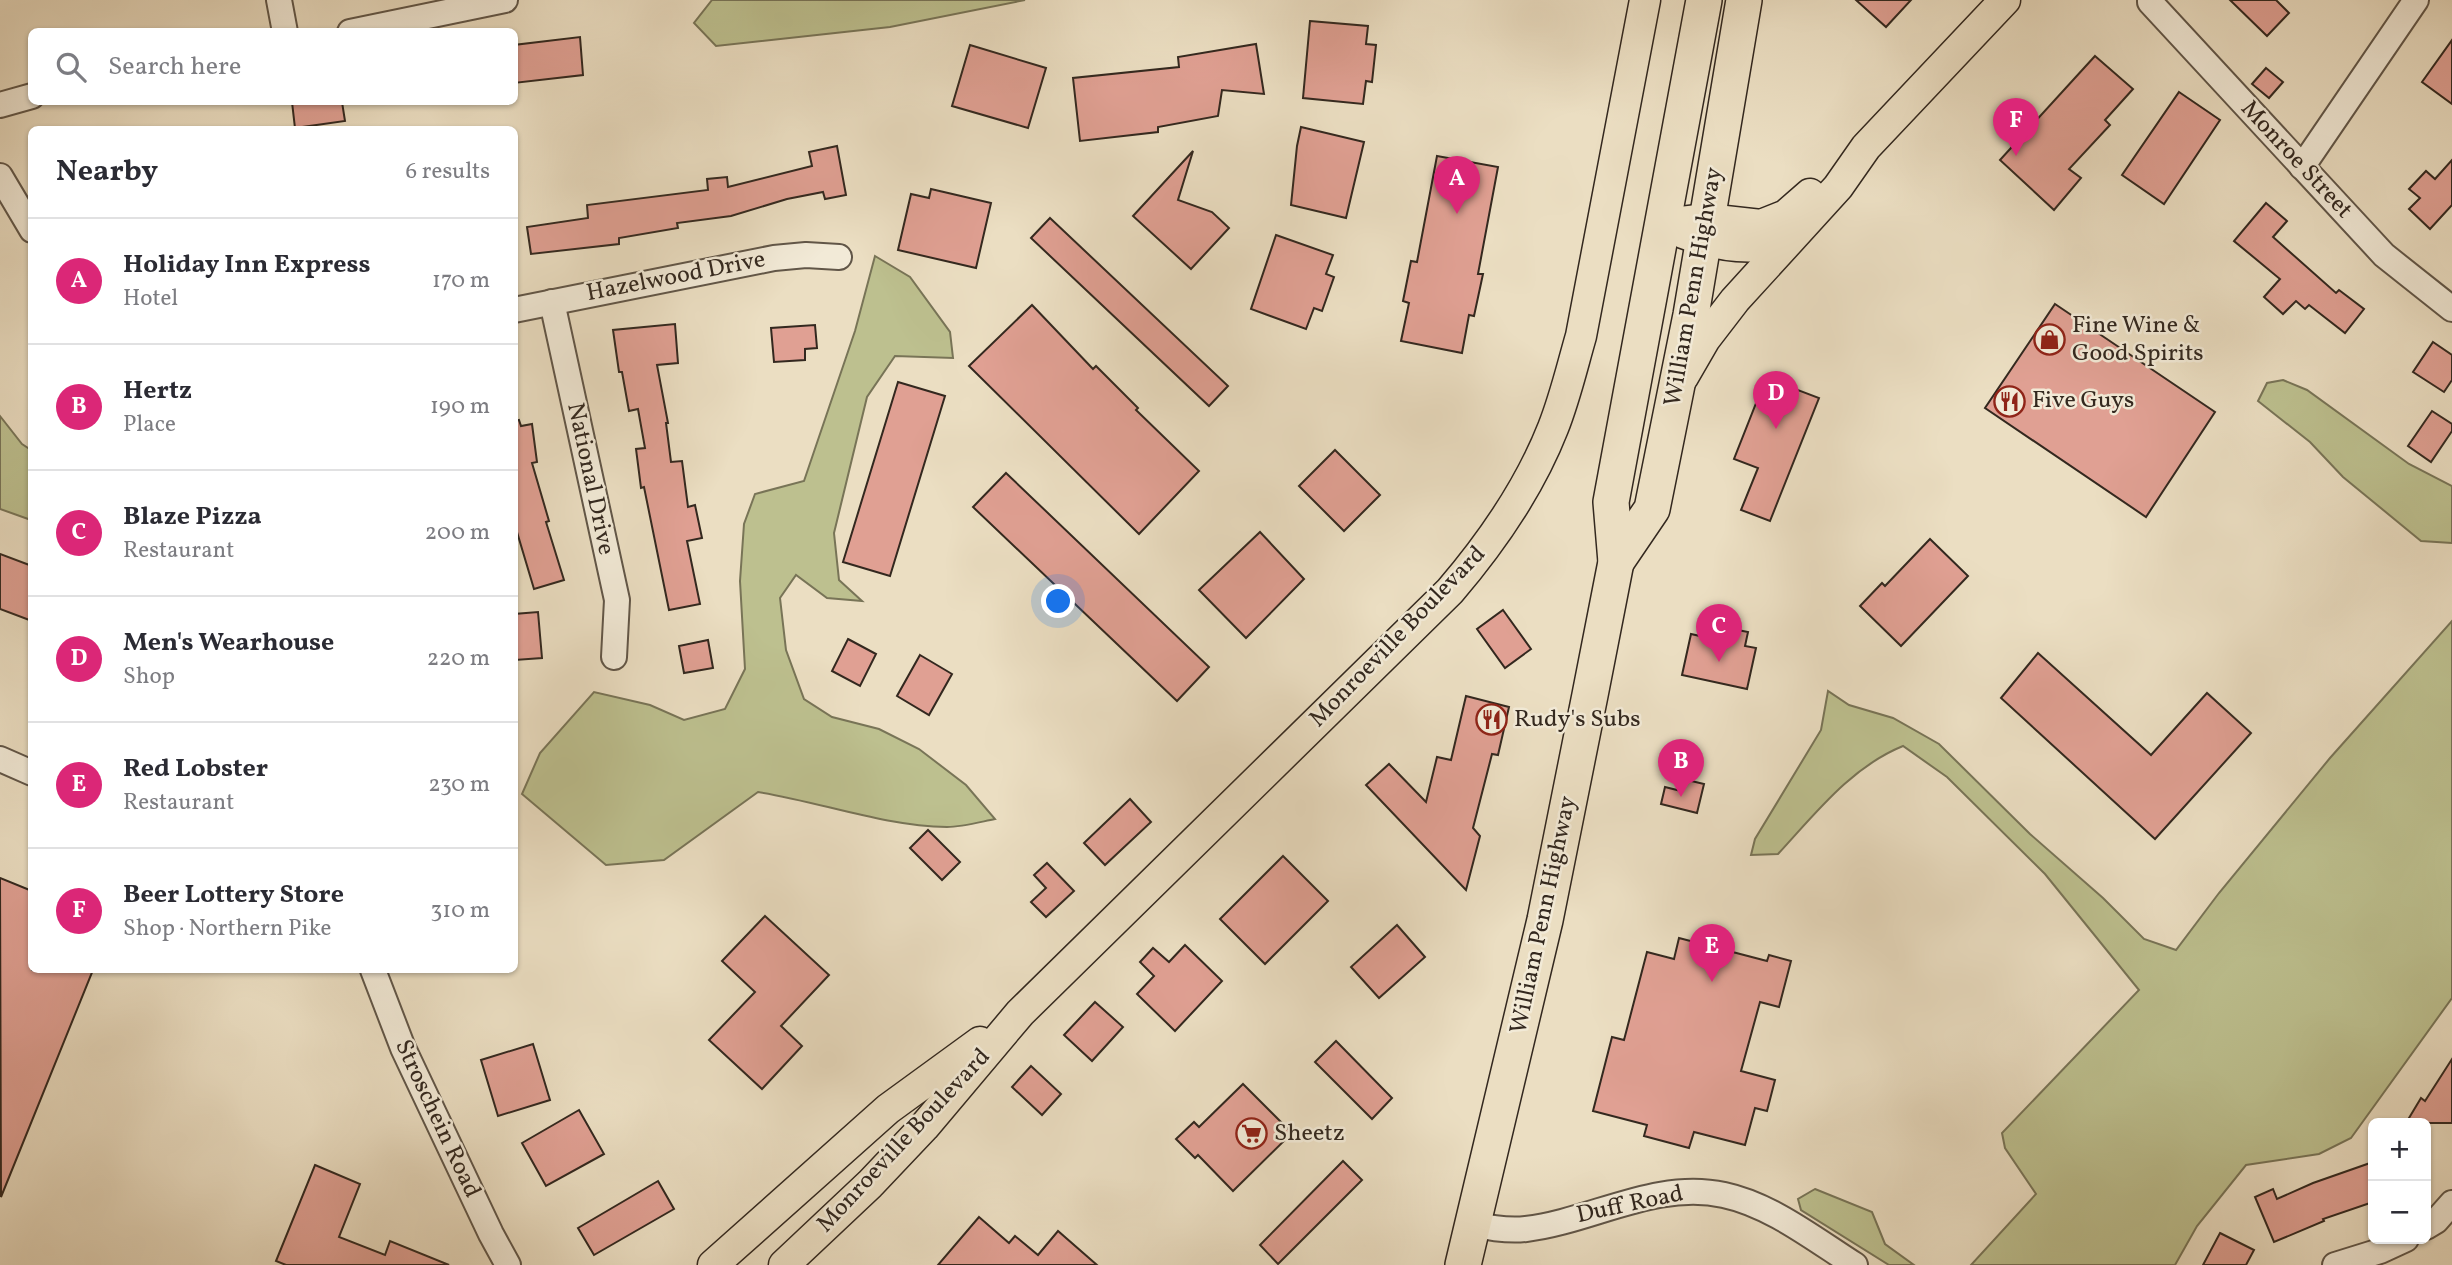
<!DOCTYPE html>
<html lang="en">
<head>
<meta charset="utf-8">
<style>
  body { margin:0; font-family:Vollkorn,serif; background:#f7f7f7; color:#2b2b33 }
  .controls { position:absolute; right:21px; bottom:21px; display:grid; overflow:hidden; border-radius:10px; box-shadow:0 2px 5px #0004 }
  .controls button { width:63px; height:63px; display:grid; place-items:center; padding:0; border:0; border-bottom:2px solid #e1e1e2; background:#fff; color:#2b2b33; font:35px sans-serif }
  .you { position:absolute; left:1059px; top:602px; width:24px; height:24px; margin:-18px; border:5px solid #fff; border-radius:50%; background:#1a73e8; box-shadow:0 0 0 10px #1a73e833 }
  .badge { display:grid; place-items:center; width:46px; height:46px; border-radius:50%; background:#db2777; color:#fff; font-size:23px; font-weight:700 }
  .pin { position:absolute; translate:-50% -58px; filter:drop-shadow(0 2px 4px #0008) }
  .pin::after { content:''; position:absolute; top:37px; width:24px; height:21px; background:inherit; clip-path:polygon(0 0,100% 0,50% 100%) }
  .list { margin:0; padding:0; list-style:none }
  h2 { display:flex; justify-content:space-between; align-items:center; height:91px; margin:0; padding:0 28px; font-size:30px }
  h2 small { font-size:23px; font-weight:400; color:#7c7c81 }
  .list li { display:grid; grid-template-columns:46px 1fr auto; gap:21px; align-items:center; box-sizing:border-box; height:126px; padding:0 28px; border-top:2px solid #e1e1e2 }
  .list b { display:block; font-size:26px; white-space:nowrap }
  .list p { margin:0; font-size:23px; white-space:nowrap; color:#7c7c81 }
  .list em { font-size:23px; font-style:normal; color:#7c7c81 }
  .icon { flex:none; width:38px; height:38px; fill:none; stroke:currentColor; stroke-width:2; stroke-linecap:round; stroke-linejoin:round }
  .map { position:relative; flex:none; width:2452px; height:1265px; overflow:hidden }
  .search { position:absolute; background:#fff; box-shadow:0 2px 5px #0004; left:28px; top:28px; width:490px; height:77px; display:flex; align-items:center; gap:18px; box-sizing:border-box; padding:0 24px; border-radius:10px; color:#7c7c81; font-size:26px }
  .panel { position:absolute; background:#fff; box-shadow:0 2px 5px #0004; left:28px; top:126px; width:490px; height:847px; border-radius:10px }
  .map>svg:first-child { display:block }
</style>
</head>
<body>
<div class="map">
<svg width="2452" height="1265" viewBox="0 0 2452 1265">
  <rect width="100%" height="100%" fill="#ebdec2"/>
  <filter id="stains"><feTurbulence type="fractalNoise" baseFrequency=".00286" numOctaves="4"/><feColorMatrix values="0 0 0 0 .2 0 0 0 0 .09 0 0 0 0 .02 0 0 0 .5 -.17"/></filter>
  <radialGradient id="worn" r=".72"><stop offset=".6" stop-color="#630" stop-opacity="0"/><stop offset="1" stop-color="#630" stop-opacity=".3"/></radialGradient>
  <g fill="#bdc08f" stroke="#787457" stroke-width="2">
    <polygon points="712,0 1025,0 890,27 716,46 694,23"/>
    <path d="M875 256 910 277 950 332 953 358 895 356 867 397 834 533 839 580 862 601 827 598 796 575 780 598 786 650 804 699 832 717 879 729 919 749 966 785 995 819C980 822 962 827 947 827 883 826 821 802 758 792L664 860 606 865 522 794 540 753 594 692 650 705 684 720 725 709 745 669 740 581 744 524 755 494 804 481 855 331Z"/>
    <polygon points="2283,380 2307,390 2409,464 2452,486 2452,543 2421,541 2343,477 2310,442 2258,401 2267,383"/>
    <polygon points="0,416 22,444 31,450 31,520 0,509"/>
    <path d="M2452 621V998L2351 1138 2319 1154 2246 1165 2197 1226 2175 1265H1971L2036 1194 2005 1148 2002 1133 2139 990 2045 874 1947 777 1903 746C1851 767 1815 814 1778 854L1751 855 1755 839 1821 730 1828 691 1849 705 1893 718 1939 744 2030 834 2103 898 2144 939 2176 950 2219 893 2330 758Z"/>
    <polygon points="1815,1189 1872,1212 1885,1244 1914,1265 1889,1265 1801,1210 1798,1199"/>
  </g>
  <g fill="#e0a093" stroke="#33281f" stroke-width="2">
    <polygon points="1856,0 1911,0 1886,27"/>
    <polygon points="2230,0 2276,0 2289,13 2267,36"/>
    <polygon points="1310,21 1368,26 1366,44 1376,45 1372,82 1366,81 1363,104 1303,98"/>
    <polygon points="580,37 583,75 514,83 514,45"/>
    <polygon points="2452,40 2452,104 2422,82"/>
    <polygon points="1256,44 1264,94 1222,90 1218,116 1158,127 1158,132 1080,141 1073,78 1179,67 1178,57"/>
    <polygon points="970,45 1046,68 1028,128 952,106"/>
    <polygon points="2095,56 2133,89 2105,120 2110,125 2069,169 2081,178 2054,210 2000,160"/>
    <polygon points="2266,68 2283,82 2269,98 2252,84"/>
    <polygon points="2179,92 2220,120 2164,204 2122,175"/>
    <polygon points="292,102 342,102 345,121 295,128"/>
    <polygon points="1301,127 1364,142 1346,218 1291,205 1297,146"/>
    <polygon points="837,146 846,195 825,199 823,192 787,199 731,216 677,223 678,228 619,238 619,244 531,254 527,227 588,218 587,205 708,190 707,179 727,177 728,187 812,166 809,152"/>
    <polygon points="1193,151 1178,200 1212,212 1229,228 1191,269 1133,216"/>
    <polygon points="1437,156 1498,167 1478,274 1483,274 1474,316 1469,315 1462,353 1401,341 1409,303 1403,301 1411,261 1417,262"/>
    <polygon points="2452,160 2452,205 2430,229 2409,209 2420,198 2409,189 2426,171 2435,179"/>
    <polygon points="931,189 991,203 976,268 898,250 911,194 929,198"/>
    <polygon points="2266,203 2287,221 2273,237 2336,293 2339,290 2364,309 2345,333 2309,305 2305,309 2296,301 2283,314 2264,297 2280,279 2234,241"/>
    <polygon points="1050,218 1228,386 1209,406 1031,238"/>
    <polygon points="1276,235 1333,255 1326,274 1334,277 1322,311 1314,308 1306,329 1251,309"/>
    <polygon points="2055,304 2215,412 2146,517 1985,408"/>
    <polygon points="1032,305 1093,369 1096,366 1138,408 1136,410 1199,471 1139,534 969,366"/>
    <polygon points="675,324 678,363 657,365 668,423 666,423 671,462 682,461 688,507 695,505 702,538 687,541 700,604 669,610 644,487 641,488 636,449 645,448 638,409 629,411 622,372 619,372 613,330"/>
    <polygon points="815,325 817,348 805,349 805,360 774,362 771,328"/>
    <polygon points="2433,342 2452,355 2452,380 2444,392 2413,372"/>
    <polygon points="1766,378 1819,398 1770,521 1741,510 1758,468 1734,459"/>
    <polygon points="898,382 945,396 890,576 843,562"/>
    <polygon points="2432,411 2452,424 2452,431 2431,462 2408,446"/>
    <polygon points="519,420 521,426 532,424 537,462 532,463 549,521 546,522 564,580 534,589 514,522 514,421"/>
    <polygon points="1335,450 1380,495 1344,531 1299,486"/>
    <polygon points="1006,473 1209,667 1177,701 973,507"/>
    <polygon points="1260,532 1304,579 1246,638 1199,590"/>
    <polygon points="1930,539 1968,576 1901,646 1860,606 1882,583 1885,586"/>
    <polygon points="0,554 32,566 32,621 0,609"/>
    <polygon points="1503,610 1531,649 1505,668 1477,629"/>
    <polygon points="538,612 542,658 515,660 514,614"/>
    <polygon points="1703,623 1748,632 1745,646 1756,648 1747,689 1682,675 1691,634 1700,636"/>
    <polygon points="848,639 876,654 860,686 832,671"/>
    <polygon points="708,640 713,668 684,673 679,646"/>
    <polygon points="2038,653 2151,755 2207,693 2251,733 2155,839 2001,698"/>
    <polygon points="920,655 952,674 929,715 897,696"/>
    <polygon points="1466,696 1509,707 1498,755 1492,754 1473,828 1480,836 1466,890 1366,785 1389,764 1426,802 1437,757 1451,760"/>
    <polygon points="1683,779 1704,784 1697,813 1661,804 1665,787 1681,791"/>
    <polygon points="1130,799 1151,822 1105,865 1084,843"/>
    <polygon points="928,830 960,862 942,880 910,848"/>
    <polygon points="1283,856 1328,901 1265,964 1220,919"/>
    <polygon points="1047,863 1074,891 1046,917 1031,902 1046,888 1034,875"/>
    <polygon points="0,878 32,891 32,970 93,970 1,1197"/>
    <polygon points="765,916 829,975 781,1026 802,1046 762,1089 709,1040 755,992 722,961"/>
    <polygon points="1397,925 1425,957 1379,998 1351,967"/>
    <polygon points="1679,938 1767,961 1769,955 1791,961 1779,1007 1760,1002 1741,1071 1775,1080 1767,1111 1755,1108 1745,1145 1694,1132 1689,1148 1644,1136 1647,1125 1593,1111 1612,1037 1624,1040 1647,952 1674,959"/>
    <polygon points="1185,945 1222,981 1175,1031 1137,994 1154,976 1140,962 1153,948 1169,962"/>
    <polygon points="1095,1002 1123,1027 1092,1061 1064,1035"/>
    <polygon points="1336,1041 1392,1098 1372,1119 1315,1062"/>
    <polygon points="533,1044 550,1100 498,1116 481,1060"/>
    <polygon points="2452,1059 2452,1123 2406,1123 2421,1098 2425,1101"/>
    <polygon points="1031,1066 1061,1094 1042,1115 1012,1087"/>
    <polygon points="1243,1084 1292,1133 1233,1191 1198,1155 1195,1158 1176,1139 1194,1122 1199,1127"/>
    <polygon points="579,1110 604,1154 546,1186 522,1143"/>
    <polygon points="1343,1161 1362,1180 1278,1264 1260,1245"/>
    <polygon points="2373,1162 2373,1202 2323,1219 2324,1221 2274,1242 2255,1197 2273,1189 2277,1199 2313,1183"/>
    <polygon points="315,1165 360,1184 339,1237 385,1255 390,1241 449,1265 286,1265 276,1261"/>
    <polygon points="658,1181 674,1209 594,1255 578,1228"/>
    <polygon points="979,1217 1009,1243 1015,1236 1038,1255 1058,1231 1097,1265 938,1265"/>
    <polygon points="2220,1233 2254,1250 2246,1265 2203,1265"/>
  </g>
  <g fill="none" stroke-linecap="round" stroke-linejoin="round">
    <defs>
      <g id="minor">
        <polyline points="279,0 285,32"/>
        <polyline points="2150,0 2150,2 2384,255 2452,309"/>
        <polyline points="350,32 505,0"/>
        <polyline points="0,105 32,96"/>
        <polyline points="2302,167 2416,0"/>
        <polyline points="0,176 32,230"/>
        <polyline points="552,302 617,600 614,657"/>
        <polyline points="514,310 774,258 806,255 839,257"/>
        <polyline points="0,759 32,773"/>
        <polyline points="373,970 403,1048 491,1234 508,1265"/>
        <path d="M1473 1224C1490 1228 1508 1231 1526 1229 1592 1221 1656 1180 1724 1195 1771 1205 1814 1239 1855 1265"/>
        <polyline points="2426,1227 2436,1221 2452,1203"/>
        <polyline points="2335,1265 2380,1251 2406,1239"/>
      </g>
      <g id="major">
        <polyline points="1663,224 1707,219 1761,225 1786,215 1810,194"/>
        <path d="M1683 233C1717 246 1754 252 1788 240"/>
        <polyline points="1683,377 1705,339 1735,300 1838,187 1866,147 2005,0"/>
        <polyline points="713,1265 888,1109 980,1042"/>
        <path d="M784 1265 870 1184 924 1127 1020 1013 1450 591C1492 542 1529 489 1553 428 1565 398 1572 367 1581 336L1645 0"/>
      </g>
      <g id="highway">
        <polyline points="1616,562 1652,509 1691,315 1744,0"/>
        <polyline points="1463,1265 1545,920 1590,695 1616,562 1611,502 1704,0"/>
      </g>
    </defs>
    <use href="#minor" stroke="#615648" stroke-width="28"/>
    <use href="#major" stroke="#33281f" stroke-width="33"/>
    <use href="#highway" stroke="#33281f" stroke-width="38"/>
    <use href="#minor" stroke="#f2ead7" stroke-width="24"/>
    <use href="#major" stroke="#ebdec2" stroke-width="30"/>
    <use href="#highway" stroke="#ebdec2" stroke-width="35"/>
  </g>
  <defs>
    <symbol id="shop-ring" viewBox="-11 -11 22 22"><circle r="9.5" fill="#f2ead7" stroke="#8f2418" stroke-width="1.5"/><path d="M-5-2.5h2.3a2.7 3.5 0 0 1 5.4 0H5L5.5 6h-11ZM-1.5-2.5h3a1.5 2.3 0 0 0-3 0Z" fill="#8f2418"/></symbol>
    <symbol id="restaurant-ring" viewBox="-11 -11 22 22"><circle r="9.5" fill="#f2ead7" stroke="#8f2418" stroke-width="1.5"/><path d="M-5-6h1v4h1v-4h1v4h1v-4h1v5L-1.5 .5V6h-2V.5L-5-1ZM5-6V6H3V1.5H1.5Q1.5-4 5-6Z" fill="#8f2418"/></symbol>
    <symbol id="supermarket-ring" viewBox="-11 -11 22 22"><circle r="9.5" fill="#f2ead7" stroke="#8f2418" stroke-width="1.5"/><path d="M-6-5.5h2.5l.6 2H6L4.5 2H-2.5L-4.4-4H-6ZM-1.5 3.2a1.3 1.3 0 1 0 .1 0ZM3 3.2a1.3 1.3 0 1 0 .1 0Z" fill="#8f2418"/></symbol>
  </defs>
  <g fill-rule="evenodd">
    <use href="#shop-ring" x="2032" y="322" width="35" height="35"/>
    <use href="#restaurant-ring" x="1992" y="384" width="35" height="35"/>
    <use href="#restaurant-ring" x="1474" y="702" width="35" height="35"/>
    <use href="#supermarket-ring" x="1234" y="1116" width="35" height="35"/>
  </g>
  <g text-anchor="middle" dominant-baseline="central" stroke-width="5" stroke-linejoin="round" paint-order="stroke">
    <g font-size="24" fill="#33281f" stroke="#f2ead7">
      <text transform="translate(2296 160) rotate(47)">Monroe Street</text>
      <text transform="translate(676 277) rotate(-11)">Hazelwood Drive</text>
      <text transform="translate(1694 287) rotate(-80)">William Penn Highway</text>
      <text transform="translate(590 479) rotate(78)">National Drive</text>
      <text transform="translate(1398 637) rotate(-46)">Monroeville Boulevard</text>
      <text transform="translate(1544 915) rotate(-78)">William Penn Highway</text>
      <text transform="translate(437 1119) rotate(65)">Stroschein Road</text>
      <text transform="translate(904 1141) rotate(-47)">Monroeville Boulevard</text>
      <text transform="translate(1630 1205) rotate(-12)">Duff Road</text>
    </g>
    <g font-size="24" fill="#33281f" stroke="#f2ead7" text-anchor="start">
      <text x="2072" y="326">Fine Wine &amp;<tspan x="2072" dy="28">Good Spirits</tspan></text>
      <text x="2032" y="401">Five Guys</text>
      <text x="1514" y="720">Rudy's Subs</text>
      <text x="1274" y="1134">Sheetz</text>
    </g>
  </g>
  <rect width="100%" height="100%" filter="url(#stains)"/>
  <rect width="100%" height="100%" fill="url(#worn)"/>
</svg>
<div class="controls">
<button>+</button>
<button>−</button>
</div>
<div class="you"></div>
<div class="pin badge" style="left:1457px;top:214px">A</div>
<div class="pin badge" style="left:1681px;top:797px">B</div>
<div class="pin badge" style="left:1719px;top:662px">C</div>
<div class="pin badge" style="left:1776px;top:429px">D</div>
<div class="pin badge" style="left:1712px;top:982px">E</div>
<div class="pin badge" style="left:2016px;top:156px">F</div>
<div class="search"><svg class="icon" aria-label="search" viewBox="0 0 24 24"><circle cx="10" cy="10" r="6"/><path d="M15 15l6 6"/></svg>Search here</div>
<section class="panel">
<h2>Nearby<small>6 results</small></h2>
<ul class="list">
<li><span class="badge">A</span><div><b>Holiday Inn Express</b><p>Hotel</p></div><em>170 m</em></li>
<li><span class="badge">B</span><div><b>Hertz</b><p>Place</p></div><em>190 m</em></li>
<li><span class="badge">C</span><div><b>Blaze Pizza</b><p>Restaurant</p></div><em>200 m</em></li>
<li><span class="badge">D</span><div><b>Men's Wearhouse</b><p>Shop</p></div><em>220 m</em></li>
<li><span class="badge">E</span><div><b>Red Lobster</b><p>Restaurant</p></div><em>230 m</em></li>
<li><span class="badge">F</span><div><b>Beer Lottery Store</b><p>Shop · Northern Pike</p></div><em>310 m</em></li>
</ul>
</section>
</div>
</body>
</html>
